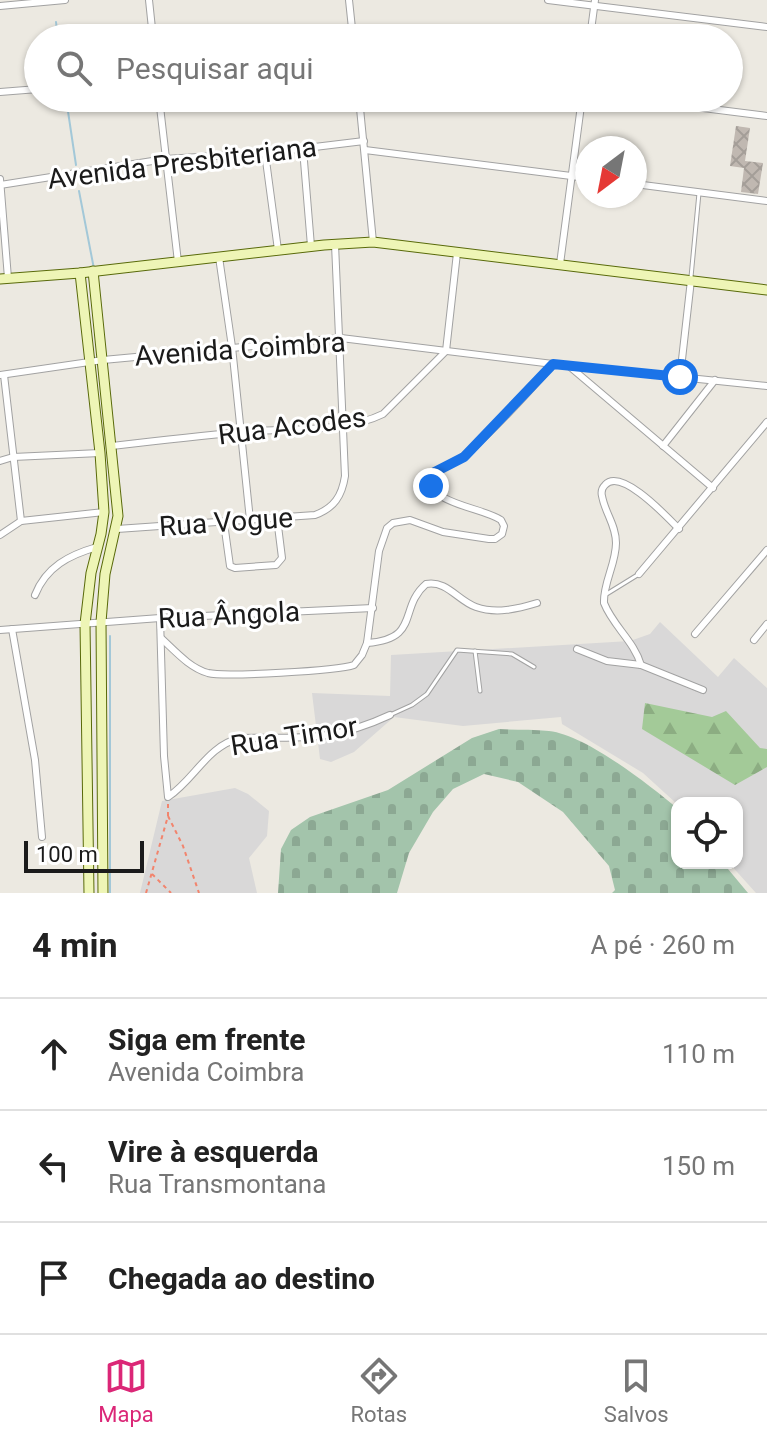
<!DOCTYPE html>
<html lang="pt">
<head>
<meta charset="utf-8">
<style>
  body { margin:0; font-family:Roboto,sans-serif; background:#f2f2f2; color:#222 }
  .controls { position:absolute; right:24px; bottom:24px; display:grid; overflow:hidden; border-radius:16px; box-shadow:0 2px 6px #0004 }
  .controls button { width:72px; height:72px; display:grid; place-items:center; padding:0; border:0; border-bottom:2px solid #e0e0e0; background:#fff; color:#222; font:40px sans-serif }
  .compass { position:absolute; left:575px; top:136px; width:72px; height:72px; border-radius:50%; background:#fff; box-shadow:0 2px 6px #0004; rotate:212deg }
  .scale { position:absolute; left:24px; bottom:20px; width:120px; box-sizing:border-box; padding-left:8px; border:4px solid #1b1b1b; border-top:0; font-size:22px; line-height:28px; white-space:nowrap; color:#1b1b1b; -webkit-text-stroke:6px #fff; paint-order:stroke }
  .stop { position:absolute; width:24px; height:24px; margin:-18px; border:6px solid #1a73e8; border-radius:50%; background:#fff }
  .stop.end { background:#1a73e8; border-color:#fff; box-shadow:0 2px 8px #0008 }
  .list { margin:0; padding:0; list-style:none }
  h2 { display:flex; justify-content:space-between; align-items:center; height:104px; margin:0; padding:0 32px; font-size:34px }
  h2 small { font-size:26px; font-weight:400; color:#767676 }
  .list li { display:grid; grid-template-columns:52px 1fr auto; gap:24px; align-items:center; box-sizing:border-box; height:112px; padding:0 32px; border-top:2px solid #e0e0e0 }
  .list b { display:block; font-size:30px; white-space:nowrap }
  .list p { margin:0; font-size:26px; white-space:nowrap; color:#767676 }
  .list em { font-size:26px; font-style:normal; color:#767676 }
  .icon { flex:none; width:44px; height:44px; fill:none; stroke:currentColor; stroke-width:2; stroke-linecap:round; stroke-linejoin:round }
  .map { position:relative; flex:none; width:767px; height:893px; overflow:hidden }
  .search { position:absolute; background:#fff; box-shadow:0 2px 6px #0004; left:24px; right:24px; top:24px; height:88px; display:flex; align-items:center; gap:20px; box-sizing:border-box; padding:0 28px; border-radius:44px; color:#767676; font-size:30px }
  .sheet { height:440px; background:#fff }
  nav { display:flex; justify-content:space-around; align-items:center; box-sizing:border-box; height:112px; border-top:2px solid #e0e0e0; background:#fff; font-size:22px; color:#767676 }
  nav a { display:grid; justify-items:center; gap:4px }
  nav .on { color:#db2777 }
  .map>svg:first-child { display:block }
</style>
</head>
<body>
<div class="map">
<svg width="767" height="893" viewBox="0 0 767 893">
  <defs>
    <pattern id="forest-firs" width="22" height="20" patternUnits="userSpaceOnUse" patternTransform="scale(2)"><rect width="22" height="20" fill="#a3ca98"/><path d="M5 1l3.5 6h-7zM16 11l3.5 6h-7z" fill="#8cad82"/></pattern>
    <pattern id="cemetery-stones" width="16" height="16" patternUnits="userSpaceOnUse" patternTransform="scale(2)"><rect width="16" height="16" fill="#a3c4ab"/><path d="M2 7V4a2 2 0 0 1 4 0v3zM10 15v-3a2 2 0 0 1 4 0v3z" fill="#8ca893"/></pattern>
    <pattern id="building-cross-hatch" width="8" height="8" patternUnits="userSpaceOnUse" patternTransform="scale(2)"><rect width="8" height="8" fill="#c0b8b1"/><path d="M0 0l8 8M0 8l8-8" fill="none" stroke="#a49e98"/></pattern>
  </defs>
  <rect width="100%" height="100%" fill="#ece9e1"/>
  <g fill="#d9d8d8">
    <polygon points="660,622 718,677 734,658 767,688 767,893 756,893 729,863 737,863 737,803 677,804 643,773 562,724 561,717 463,726 394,717 354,752 331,762 320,759 312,693 390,696 391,655 630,641 650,634"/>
    <polygon points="235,788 248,794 269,811 267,836 249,858 257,893 140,893 162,801"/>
  </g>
  <polygon fill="url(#forest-firs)" points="645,703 712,717 726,711 760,748 767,749 767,767 735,785 642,729"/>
  <path fill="url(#cemetery-stones)" d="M499 729C515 730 532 729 549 731 586 735 648 784 677 808V863H723L748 893H612L615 890 609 866 563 812 518 782 484 774 453 789 433 812 409 853 397 893H278L281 849 291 830 310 817 388 790 472 738Z"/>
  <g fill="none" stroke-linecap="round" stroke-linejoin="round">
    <g stroke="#a3c8d8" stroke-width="2">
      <polyline points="56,22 58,38"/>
      <polyline points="66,98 76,165"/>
      <polyline points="79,191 94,269"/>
      <polyline points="110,636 110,893"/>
    </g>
  </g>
  <polygon fill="url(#building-cross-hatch)" points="736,126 750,128 745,161 763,163 758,194 741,192 744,168 730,166"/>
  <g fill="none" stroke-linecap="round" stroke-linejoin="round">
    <defs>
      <g id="lane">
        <polyline points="691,277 699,193"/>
        <polyline points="605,595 639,574"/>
        <polyline points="475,651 480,691"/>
        <polyline points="390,715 412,705 427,694 457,650 512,654 534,667"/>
      </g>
      <g id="street">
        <polyline points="149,0 153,38"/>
        <polyline points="349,0 353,38"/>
        <polyline points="548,0 767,27"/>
        <polyline points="0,6 65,0"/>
        <polyline points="590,38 595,0"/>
        <polyline points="0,92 38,89"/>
        <polyline points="159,98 178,262"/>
        <polyline points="359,98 373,242"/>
        <polyline points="624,98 767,116"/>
        <polyline points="303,149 311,246"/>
        <polyline points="365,150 587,178"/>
        <polyline points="265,153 278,250"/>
        <polyline points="0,179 8,278"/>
        <polyline points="635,184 767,201"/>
        <polyline points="0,185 165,159 265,153 364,141"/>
        <polyline points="219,257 232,347 250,520"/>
        <polyline points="560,264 582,98"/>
        <polyline points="569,366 713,488"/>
        <polyline points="0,375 103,360 341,338 553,364 767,386"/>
        <polyline points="4,375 21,521"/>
        <polyline points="680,377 691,280"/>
        <path d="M112 446C155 441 199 436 242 432 285 428 345 433 383 414L446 351 457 253"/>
        <polyline points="663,446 715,380"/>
        <polyline points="0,461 13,457 100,453"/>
        <polyline points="224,523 230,566 235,568 276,565 282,558 277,518"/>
        <path d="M117 529 315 515C334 508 342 496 345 476L335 244"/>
        <polyline points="0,535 21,521 104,512"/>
        <polyline points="639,574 767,422"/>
        <path d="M35 595C46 567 69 555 97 547"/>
        <path d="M160 618 164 756 168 797C195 779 207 746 240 738 302 737 332 742 390 715"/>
        <polyline points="12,629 35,760 42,837"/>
        <polyline points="0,630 160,618 373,608"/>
        <polyline points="695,634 767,550"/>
        <path d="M162 639C176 652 190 668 208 673 224 677 337 671 354 665L362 655 367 643 379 551 387 528 393 523 410 520 443 532 489 539H495L502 534 504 526 501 520C481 507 432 505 427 477 437 467 454 465 465 455 497 427 525 396 553 364"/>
        <polyline points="754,640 767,624"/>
        <path d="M367 643C421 639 398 608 426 584 447 580 458 601 476 607 496 614 517 609 537 603"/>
        <polyline points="577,649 607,661 641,665 703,690"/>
        <path d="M641 665C634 641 613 626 604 603 603 583 616 564 616 543 616 525 605 513 602 496 601 492 602 488 605 485 621 467 667 517 679 529"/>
      </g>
      <g id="secondary">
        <polyline points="93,271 118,516 105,574 101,622 103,893"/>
        <polyline points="80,273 100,453 104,512 101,534 91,573 85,624 89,893"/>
        <polyline points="0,279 80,273 324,245 373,242 767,290"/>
      </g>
    </defs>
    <use href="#lane" stroke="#a2a2a2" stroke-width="5"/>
    <use href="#street" stroke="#a2a2a2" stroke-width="8"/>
    <use href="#secondary" stroke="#596a0a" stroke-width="11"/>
    <g stroke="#f2846d" stroke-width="2" stroke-dasharray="4 4" stroke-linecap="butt">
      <polyline points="168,816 183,846 199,893"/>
      <polyline points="152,874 171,893"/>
      <polyline points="146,893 168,816 168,802"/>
    </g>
    <use href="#lane" stroke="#fff" stroke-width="3"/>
    <use href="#street" stroke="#fff" stroke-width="6"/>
    <use href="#secondary" stroke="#eef5b6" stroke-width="9"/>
  </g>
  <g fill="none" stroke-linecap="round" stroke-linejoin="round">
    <polyline stroke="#1a73e8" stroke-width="10" points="431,486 427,479 429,475 464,457 553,364 680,377"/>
  </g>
  <g text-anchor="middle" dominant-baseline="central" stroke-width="6" stroke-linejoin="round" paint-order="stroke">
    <g font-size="28" fill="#1b1b1b" stroke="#fff">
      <text transform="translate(182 163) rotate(-7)">Avenida Presbiteriana</text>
      <text transform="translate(240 349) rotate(-4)">Avenida Coimbra</text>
      <text transform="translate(292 426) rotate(-7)">Rua Acodes</text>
      <text transform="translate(226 522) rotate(-4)">Rua Vogue</text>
      <text transform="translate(229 615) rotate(-3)">Rua Ângola</text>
      <text transform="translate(294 736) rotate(-9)">Rua Timor</text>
    </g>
  </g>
</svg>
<div class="controls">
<button><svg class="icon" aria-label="locate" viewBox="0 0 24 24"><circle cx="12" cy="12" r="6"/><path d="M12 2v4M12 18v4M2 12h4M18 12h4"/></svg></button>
</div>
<svg class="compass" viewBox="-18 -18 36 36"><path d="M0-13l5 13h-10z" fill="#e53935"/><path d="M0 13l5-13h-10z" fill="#767676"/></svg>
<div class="scale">100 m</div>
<div class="stop" style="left:680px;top:377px"></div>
<div class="stop end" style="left:431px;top:486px"></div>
<div class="search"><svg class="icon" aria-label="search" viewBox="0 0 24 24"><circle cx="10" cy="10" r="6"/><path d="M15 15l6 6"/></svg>Pesquisar aqui</div>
</div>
<section class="sheet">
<h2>4 min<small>A pé · 260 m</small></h2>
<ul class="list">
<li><svg class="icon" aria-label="ahead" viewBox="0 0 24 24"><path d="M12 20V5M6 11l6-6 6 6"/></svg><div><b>Siga em frente</b><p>Avenida Coimbra</p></div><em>110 m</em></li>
<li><svg class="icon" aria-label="left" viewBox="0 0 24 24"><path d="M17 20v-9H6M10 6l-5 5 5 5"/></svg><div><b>Vire à esquerda</b><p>Rua Transmontana</p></div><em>150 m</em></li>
<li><svg class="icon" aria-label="arrive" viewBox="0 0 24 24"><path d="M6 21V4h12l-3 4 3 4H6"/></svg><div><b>Chegada ao destino</b></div></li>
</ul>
</section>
<nav>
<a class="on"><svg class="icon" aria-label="map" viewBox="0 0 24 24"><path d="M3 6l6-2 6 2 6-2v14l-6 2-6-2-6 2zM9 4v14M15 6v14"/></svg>Mapa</a>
<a><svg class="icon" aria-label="directions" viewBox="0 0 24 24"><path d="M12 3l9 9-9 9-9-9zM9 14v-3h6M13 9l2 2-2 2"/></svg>Rotas</a>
<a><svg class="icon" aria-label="saved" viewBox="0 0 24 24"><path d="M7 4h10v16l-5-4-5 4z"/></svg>Salvos</a>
</nav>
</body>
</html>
